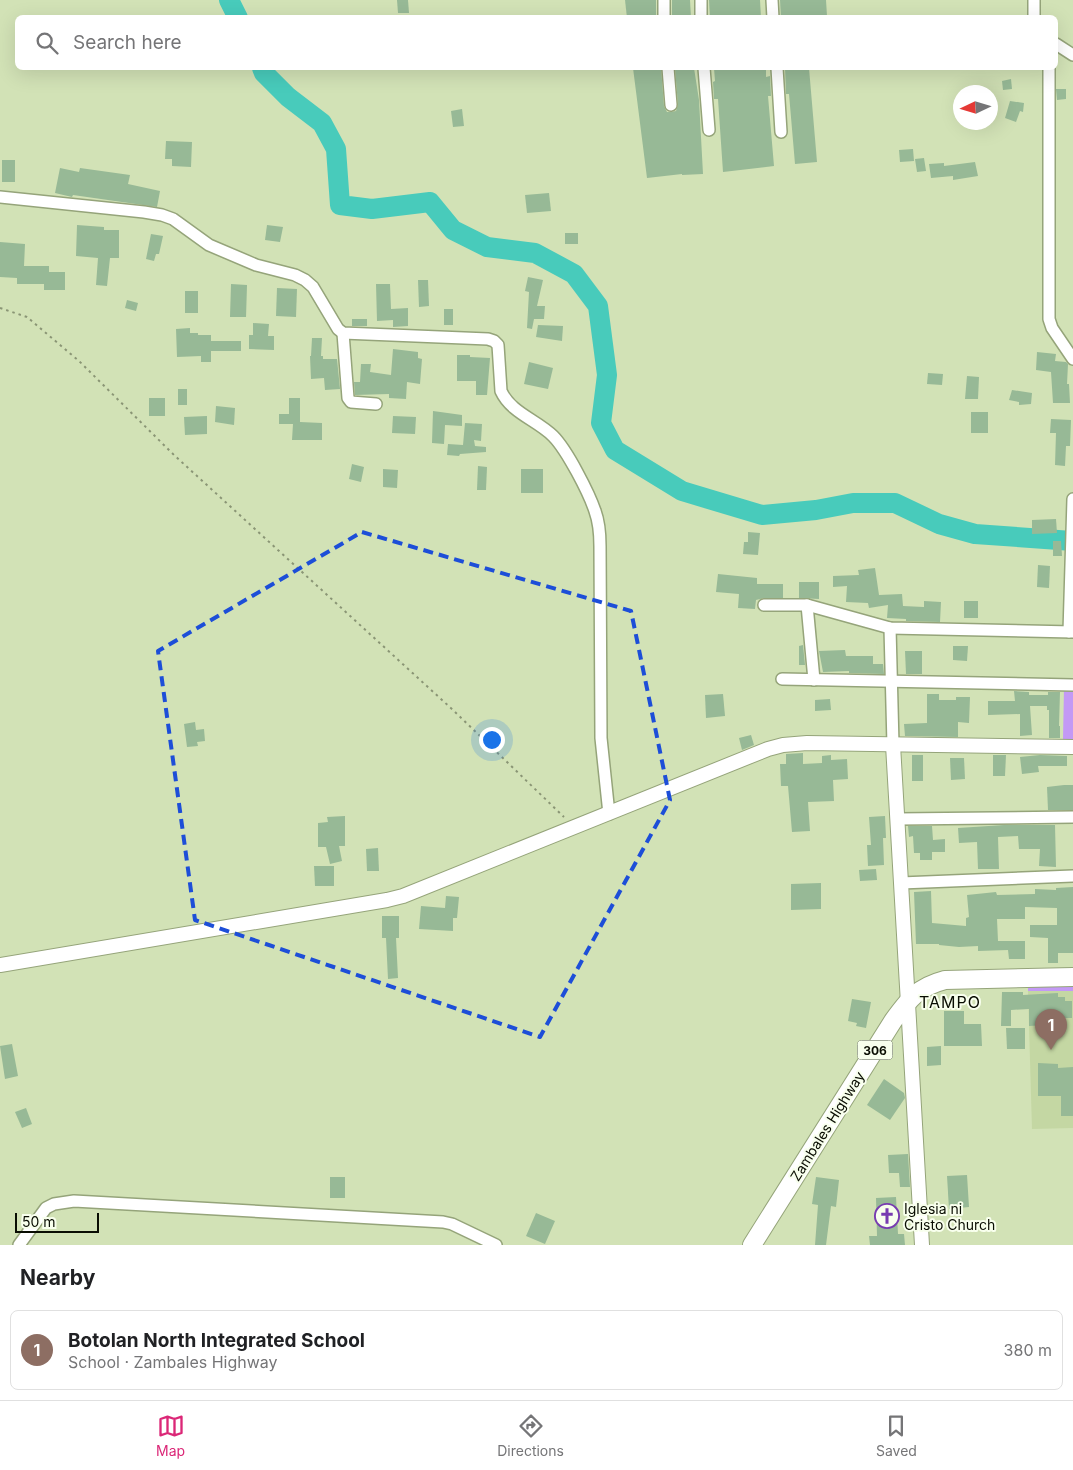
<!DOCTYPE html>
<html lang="en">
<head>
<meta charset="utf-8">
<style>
  body { margin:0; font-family:Inter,sans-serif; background:#f6f6f6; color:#202124 }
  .compass { position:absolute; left:953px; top:85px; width:45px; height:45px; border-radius:50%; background:#fff; box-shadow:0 5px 20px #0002; rotate:266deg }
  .scale { position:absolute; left:15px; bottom:12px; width:84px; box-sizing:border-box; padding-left:5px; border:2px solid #090d02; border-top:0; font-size:14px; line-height:18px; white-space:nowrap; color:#090d02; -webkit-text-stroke:4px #f8ffed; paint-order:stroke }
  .you { position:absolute; left:491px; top:739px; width:18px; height:18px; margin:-12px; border:4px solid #fff; border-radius:50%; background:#1a73e8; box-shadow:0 0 0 8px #1a73e833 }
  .badge { display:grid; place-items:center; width:32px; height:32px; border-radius:50%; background:#db2777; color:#fff; font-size:16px; font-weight:700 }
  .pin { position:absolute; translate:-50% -41px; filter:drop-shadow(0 1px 2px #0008) }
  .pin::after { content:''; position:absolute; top:26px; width:18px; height:15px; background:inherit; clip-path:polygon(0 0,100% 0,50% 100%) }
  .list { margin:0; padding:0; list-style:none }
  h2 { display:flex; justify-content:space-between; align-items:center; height:65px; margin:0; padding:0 20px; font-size:21px }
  h2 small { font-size:16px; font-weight:400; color:#757577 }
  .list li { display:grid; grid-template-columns:32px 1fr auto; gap:15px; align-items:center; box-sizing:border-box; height:80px; margin:0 10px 10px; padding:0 10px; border:1px solid #e0e0e0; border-radius:8px }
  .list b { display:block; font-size:19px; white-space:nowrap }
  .list p { margin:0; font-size:16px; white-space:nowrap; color:#757577 }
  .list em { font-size:16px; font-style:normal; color:#757577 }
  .icon { flex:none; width:28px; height:28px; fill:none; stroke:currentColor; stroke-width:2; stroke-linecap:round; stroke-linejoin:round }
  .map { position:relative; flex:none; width:1073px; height:1245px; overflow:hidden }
  .search { position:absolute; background:#fff; box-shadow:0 5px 20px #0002; left:15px; right:15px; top:15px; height:55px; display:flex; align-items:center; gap:12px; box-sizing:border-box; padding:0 18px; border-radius:8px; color:#757577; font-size:19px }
  .sheet { height:155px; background:#fff }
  nav { display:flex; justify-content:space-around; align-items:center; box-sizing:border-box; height:70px; border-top:1px solid #e0e0e0; background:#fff; font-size:14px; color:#757577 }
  nav a { display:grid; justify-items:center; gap:2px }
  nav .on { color:#db2777 }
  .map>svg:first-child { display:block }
</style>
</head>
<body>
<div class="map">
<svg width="1073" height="1245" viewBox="0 0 1073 1245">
  <defs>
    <pattern id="grass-tufts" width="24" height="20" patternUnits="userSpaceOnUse" patternTransform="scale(1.25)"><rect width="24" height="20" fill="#c399f5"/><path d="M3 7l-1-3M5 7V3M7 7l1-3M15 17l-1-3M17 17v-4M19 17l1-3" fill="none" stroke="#a683d0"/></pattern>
  </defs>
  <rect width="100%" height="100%" fill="#d2e2b6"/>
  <polygon fill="#c4d7a3" points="1028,991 1073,991 1073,1128 1032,1129"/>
  <rect fill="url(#grass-tufts)" x="1028" y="986" width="45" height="5"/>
  <polygon fill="#c399f5" points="1064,688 1073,688 1073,739 1063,739"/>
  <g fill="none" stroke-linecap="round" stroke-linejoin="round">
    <g stroke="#48cbbb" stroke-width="20">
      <polyline points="229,0 238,18"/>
      <polyline points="262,68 264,73 288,97 322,123 336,149 340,205 372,209 430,202 453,230 487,247 535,253 574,274 598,306 607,375 601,423 615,450 682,491 762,515 816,510 853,503 895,503 939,524 975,534 1073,541"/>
    </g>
  </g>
  <g fill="#97b996">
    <polygon points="397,0 408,0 409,13 398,13"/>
    <polygon points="625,0 656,0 656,18 627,18"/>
    <polygon points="672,0 690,0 691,18 672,18"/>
    <polygon points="709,0 760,0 761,18 710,18"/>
    <polygon points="780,0 826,0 827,16 781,18"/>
    <polygon points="633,68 661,68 664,106 667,112 671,112 676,111 678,105 675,68 694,68 699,100 703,174 682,175 682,174 647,178"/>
    <polygon points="714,68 766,68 766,77 770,76 771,96 768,96 774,166 723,172 718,99 714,99 713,82 715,81"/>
    <polygon points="785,68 809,68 817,162 795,164 789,94 786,94"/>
    <polygon points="1011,79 1012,89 1003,90 1002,81"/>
    <polygon points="1056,89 1066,89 1066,99 1057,100"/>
    <polygon points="1010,101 1024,103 1023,112 1020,111 1016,122 1005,118"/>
    <polygon points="462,109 464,126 453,127 451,111"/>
    <polygon points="166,141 192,142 191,167 172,166 172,159 165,159"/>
    <polygon points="913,149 914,161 900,162 899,150"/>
    <polygon points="924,158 926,171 917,172 915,159"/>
    <rect x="2" y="160" width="13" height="22"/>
    <polygon points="975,162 978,176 953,180 953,176 931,178 929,164 944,163 944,166"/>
    <polygon points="60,168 79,172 80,168 130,175 128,184 160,191 157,207 73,195 72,197 55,193"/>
    <polygon points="549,193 551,211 527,213 525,195"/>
    <polygon points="77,225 104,227 104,230 119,230 119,258 110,258 107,286 96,285 98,258 76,256"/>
    <polygon points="267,225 283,227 280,242 265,240"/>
    <rect x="565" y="233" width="13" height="11"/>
    <polygon points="151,234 163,236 159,254 156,254 154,261 146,259"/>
    <polygon points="0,242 25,244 24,266 49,266 49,272 65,272 65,290 44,290 44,284 17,284 17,278 0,277"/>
    <polygon points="528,277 543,280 537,306 545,306 544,319 534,319 532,329 527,328 529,292 525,291"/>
    <polygon points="418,280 428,280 429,306 419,307"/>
    <polygon points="231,284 247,285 246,317 230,317"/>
    <polygon points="376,284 390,284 391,309 408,308 408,326 393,327 393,320 377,321"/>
    <polygon points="277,288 297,289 296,317 276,316"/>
    <rect x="185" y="291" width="13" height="22"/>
    <polygon points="127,300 138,303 136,311 125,308"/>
    <rect x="444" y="309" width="9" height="16"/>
    <rect x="352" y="319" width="15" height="7"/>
    <polygon points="253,323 269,324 268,336 274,336 274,350 249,349 249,335 253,335"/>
    <polygon points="538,325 563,326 562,341 536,337"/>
    <polygon points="190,328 190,333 198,333 198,335 211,335 211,341 241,341 241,351 211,351 211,362 201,362 201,356 177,357 176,329"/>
    <polygon points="312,338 322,338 321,356 323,356 323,359 337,359 340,389 325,390 324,378 311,379 310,356 311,356"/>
    <polygon points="393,349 418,352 418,358 422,359 420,384 407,382 406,399 389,398 389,394 355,395 354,382 360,382 361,364 371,364 370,372 391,375"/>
    <polygon points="1037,352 1056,354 1055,361 1066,362 1068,364 1067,384 1069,384 1070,403 1053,403 1051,372 1036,370"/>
    <polygon points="457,355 470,355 470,357 490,358 487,395 476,395 476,381 457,381"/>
    <polygon points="529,362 553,368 548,389 524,384"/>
    <polygon points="928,373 943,374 942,385 927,384"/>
    <polygon points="967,376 979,377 978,399 965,399"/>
    <rect x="178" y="389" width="9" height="16"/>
    <polygon points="1012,390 1032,393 1031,404 1019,405 1019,402 1009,400"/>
    <rect x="149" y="398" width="16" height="18"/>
    <polygon points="289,398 300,398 300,422 322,423 322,440 292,440 293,424 279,424 279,414 289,414"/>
    <polygon points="216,406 235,408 234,425 215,422"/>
    <polygon points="433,411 462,415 462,426 445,425 444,444 432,443"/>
    <rect x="971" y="412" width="17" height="21"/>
    <polygon points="207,416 207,434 185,435 184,417"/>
    <polygon points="393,416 416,417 415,434 392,433"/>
    <polygon points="1051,419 1071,420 1070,446 1066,446 1065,466 1055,465 1056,433 1050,433"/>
    <polygon points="465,423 482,424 481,441 474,440 475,446 486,447 486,452 460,454 459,456 447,455 448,444 463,445"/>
    <polygon points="352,464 364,467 361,482 349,479"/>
    <polygon points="478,466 487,467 486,490 477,490"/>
    <polygon points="383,469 398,470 397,488 383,487"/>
    <rect x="521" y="469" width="22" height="24"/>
    <polygon points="1056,519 1057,533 1032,534 1032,520"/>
    <polygon points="748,532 760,533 758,555 743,554 744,542 748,542"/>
    <polygon points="1053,541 1061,541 1062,556 1053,556"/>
    <polygon points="1038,565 1050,566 1049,588 1037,587"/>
    <polygon points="875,568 879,595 902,594 903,606 924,607 924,601 941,602 940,622 906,621 906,619 887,618 888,605 869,608 868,603 846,602 847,586 833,587 833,576 859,575 858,570"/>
    <polygon points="718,574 757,578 757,584 783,584 783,598 764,598 756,600 755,609 738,608 739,594 716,592"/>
    <polygon points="799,582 819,582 819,599 799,598"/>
    <rect x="964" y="601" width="14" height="17"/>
    <polygon points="803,645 805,665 799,665 799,646"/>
    <polygon points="953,646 968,646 967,661 953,660"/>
    <polygon points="845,650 846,656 873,656 873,664 883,664 884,674 849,673 849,671 823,672 819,651"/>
    <polygon points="905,651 922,651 922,674 906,674"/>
    <polygon points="1014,691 1029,692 1029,695 1048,695 1048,692 1060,692 1059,726 1060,726 1060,738 1049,738 1049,710 1047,710 1047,706 1030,706 1032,735 1020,736 1020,714 988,715 988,701 1015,701"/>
    <polygon points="723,694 725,716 706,718 705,695"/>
    <polygon points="927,694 939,694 939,700 956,700 956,697 970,697 969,723 958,722 958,737 905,736 904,724 927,723"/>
    <polygon points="830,699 831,710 815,711 815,700"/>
    <polygon points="195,722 196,730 204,729 205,741 197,742 198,746 187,747 184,724"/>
    <polygon points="751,735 754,745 742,750 739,738"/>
    <polygon points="803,753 803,764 822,763 822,756 831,755 831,760 847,759 848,779 833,780 834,801 808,802 810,831 792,832 788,786 781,786 780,764 786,764 786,754"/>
    <rect x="912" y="755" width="11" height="26"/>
    <polygon points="993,755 1006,755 1005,776 993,776"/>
    <polygon points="1040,755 1067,756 1067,766 1038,766 1039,772 1022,774 1020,757"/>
    <polygon points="950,758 964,758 965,779 951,780"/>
    <polygon points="1064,785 1073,785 1073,810 1048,810 1047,787"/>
    <polygon points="345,816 345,846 339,846 342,861 330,864 326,847 318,847 318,823 328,822 327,817"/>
    <polygon points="885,816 886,838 883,838 884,865 868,866 867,845 871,845 869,817"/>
    <polygon points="1004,825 1055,825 1056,867 1039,866 1040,849 1019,849 1018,836 998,837 999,869 978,869 977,842 959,843 958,828"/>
    <polygon points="908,826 932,826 933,840 945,839 945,852 932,852 932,860 920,860 920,853 914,853 913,836 909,837"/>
    <polygon points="378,848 379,871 367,871 366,849"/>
    <polygon points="314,866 334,866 334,886 315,886"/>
    <polygon points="876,869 877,880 860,881 859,870"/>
    <polygon points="821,883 821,909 791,910 791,884"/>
    <polygon points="1073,887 1073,953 1058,953 1058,963 1048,963 1048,938 1030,937 1030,925 1057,925 1057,908 1025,907 1025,919 997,919 998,941 1025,941 1025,959 1009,959 1008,950 978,951 978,946 959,947 939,945 939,944 916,944 914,892 931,891 932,923 966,926 966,918 969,917 967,895 996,892 997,895 1035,894 1035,889 1056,890 1056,888"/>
    <polygon points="446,896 459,897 457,918 453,918 453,931 419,929 421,906 445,908"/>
    <polygon points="382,916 399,916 399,938 396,938 398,978 388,979 386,938 382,938"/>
    <polygon points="1002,992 1023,992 1023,995 1058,993 1058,997 1065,997 1065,1001 1072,1001 1072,1018 1064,1018 1064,1024 1029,1026 1029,1009 1011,1010 1011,1026 1001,1026"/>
    <polygon points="852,999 871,1002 866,1028 856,1026 857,1023 848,1021"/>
    <polygon points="944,1011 964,1011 964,1024 981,1024 982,1046 944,1046"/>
    <polygon points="1006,1028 1025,1028 1025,1049 1007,1049"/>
    <polygon points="12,1044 18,1076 5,1079 0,1046"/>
    <polygon points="941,1046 941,1065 927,1066 927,1047"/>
    <polygon points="1038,1063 1058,1064 1058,1068 1073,1067 1073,1116 1061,1116 1061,1096 1038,1096"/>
    <polygon points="884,1079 904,1093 905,1098 890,1120 867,1105"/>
    <polygon points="26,1108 32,1124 22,1128 15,1112"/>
    <polygon points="908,1154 910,1187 900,1187 899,1173 889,1173 888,1155"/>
    <polygon points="967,1175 969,1207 949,1209 947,1176"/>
    <rect x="330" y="1177" width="15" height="21"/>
    <polygon points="816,1177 839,1180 836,1207 831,1206 826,1245 815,1245 818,1205 812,1204"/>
    <polygon points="896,1197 898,1234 904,1234 905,1245 870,1245 869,1236 877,1236 876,1198"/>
    <polygon points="536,1213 555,1221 545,1244 526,1236"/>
  </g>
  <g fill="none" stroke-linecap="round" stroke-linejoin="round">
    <defs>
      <g id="minor">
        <polyline points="664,0 664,18"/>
        <polyline points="701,0 701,18"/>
        <polyline points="772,0 773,18"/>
        <polyline points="1034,0 1034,18"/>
        <polyline points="1056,44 1073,55"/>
        <polyline points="668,68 671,105"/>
        <polyline points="704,68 709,130"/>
        <polyline points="777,68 781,132"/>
        <polyline points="1049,68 1049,319 1052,328 1073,359"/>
        <path d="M0 197 144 212 162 215 173 219 209 245 256 265 295 275 305 280 313 287 338 329 343 333 488 339 494 341 498 345 501 391C511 413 537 420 553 436 567 450 589 493 595 511 599 522 600 534 600 546L601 738 609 814"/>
        <polyline points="343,333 348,398 351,402 376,404"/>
        <polyline points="764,605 807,605 890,628 1073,632"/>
        <polyline points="807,605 814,680"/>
        <polyline points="890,628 893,745"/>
        <polyline points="1069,632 1073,499"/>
        <polyline points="782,679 1073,685"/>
        <polyline points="898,819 1073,817"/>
        <polyline points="901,883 1073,876"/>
        <polyline points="19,1245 46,1208 54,1204 74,1201 443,1222 452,1224 496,1245"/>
      </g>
      <g id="tertiary">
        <polyline points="893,745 922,1245"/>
        <polyline points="0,965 387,900 403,896 768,749 783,745 807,743 1073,747"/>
      </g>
      <path id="primary" d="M752 1245 893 1021C909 999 918 987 945 980L1073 977"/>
    </defs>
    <use href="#minor" stroke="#95a47a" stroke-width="14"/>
    <use href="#tertiary" stroke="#95a47a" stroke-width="16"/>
    <use href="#primary" stroke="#95a47a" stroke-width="20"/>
    <polyline stroke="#8a9575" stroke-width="2" stroke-dasharray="2.5 4" stroke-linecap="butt" points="0,308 27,317 79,361 174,455 453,710 564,817"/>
    <use href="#minor" stroke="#fff" stroke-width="11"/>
    <use href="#tertiary" stroke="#fff" stroke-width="14"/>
    <use href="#primary" stroke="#fff" stroke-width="18"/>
  </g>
  <path fill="none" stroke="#1d4ed8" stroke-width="4" stroke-dasharray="10 6" stroke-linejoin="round" d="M362 532 631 611 670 800 540 1037 195 920 158 651Z"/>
  <defs>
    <symbol id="church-ring" viewBox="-11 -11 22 22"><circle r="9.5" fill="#f8ffed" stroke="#773bb0" stroke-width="1.5"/><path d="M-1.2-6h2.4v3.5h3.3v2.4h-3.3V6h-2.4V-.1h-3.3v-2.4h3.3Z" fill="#773bb0"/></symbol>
  </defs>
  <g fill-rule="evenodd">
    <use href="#church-ring" x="873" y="1202" width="28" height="28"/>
  </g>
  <g text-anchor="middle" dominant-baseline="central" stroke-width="4" stroke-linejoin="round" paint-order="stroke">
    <rect fill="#f8ffed" stroke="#515648" stroke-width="1" x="857.5" y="1040.5" width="35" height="19" rx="4"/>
    <g font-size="12" font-weight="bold" fill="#090d02">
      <text x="875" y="1050">306</text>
    </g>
    <g font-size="14" fill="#090d02" stroke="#f8ffed">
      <text transform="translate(827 1126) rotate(-58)">Zambales Highway</text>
    </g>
    <g font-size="14" fill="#090d02" stroke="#f8ffed" text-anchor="start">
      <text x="904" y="1208">Iglesia ni<tspan x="904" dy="16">Cristo Church</tspan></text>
    </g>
    <g font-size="16" letter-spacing="1" fill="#090d02" stroke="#f8ffed">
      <text x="950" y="1002">TAMPO</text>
    </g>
  </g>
</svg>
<svg class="compass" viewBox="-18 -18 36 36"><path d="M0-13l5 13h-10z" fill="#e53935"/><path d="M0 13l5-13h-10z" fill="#757577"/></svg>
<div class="scale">50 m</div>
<div class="you"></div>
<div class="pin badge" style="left:1051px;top:1050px;background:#8d6e63">1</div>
<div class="search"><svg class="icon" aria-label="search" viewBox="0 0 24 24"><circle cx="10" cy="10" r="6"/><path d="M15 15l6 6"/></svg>Search here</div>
</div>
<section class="sheet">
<h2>Nearby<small></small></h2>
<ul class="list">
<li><span class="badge" style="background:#8d6e63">1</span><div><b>Botolan North Integrated School</b><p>School · Zambales Highway</p></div><em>380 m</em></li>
</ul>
</section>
<nav>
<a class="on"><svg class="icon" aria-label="map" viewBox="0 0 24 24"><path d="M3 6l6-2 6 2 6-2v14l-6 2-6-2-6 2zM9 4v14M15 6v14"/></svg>Map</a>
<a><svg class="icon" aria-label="directions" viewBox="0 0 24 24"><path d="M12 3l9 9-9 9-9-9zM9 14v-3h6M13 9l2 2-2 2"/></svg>Directions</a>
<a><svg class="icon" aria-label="saved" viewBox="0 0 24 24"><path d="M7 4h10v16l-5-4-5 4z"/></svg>Saved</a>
</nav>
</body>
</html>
